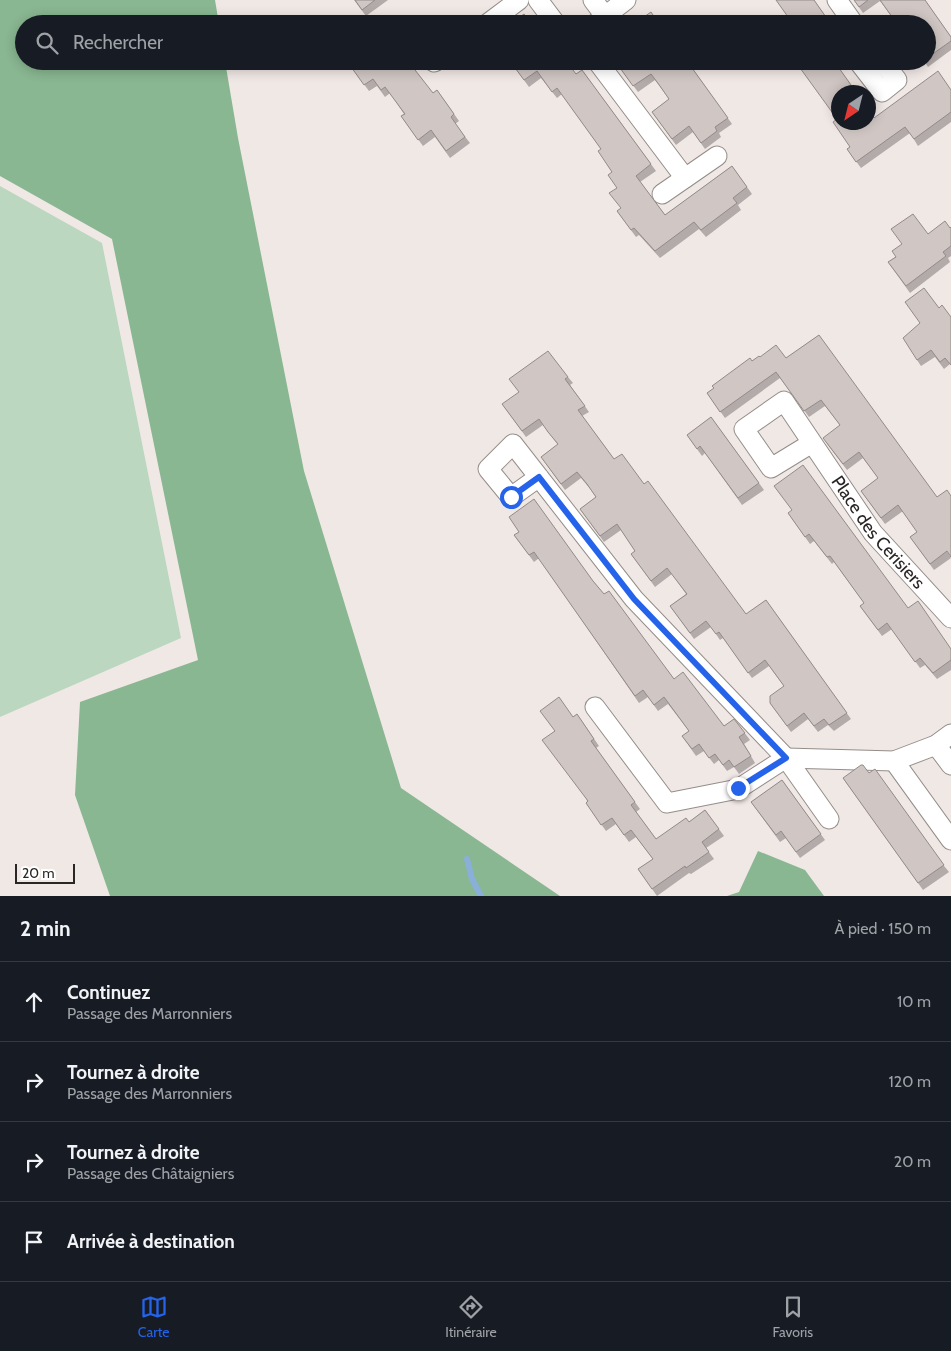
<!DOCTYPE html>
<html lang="fr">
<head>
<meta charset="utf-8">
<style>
  body { margin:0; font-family:Cabin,sans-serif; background:#20242c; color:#f1f3f6 }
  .compass { position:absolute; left:831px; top:85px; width:45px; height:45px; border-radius:50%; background:#171b24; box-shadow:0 2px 12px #0003; rotate:215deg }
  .scale { position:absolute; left:15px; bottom:12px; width:60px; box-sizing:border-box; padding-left:5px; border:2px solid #2a2625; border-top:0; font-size:14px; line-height:18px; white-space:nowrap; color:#2a2625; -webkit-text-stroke:4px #fff; paint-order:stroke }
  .stop { position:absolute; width:15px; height:15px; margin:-11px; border:4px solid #2563eb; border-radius:50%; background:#fff }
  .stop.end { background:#2563eb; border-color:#fff; box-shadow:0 1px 5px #0008 }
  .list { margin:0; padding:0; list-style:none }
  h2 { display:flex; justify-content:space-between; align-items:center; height:65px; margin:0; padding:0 20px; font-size:21px }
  h2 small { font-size:16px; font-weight:400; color:#9ea1a6 }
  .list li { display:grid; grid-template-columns:32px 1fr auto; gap:15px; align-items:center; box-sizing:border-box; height:80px; padding:0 20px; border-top:1px solid #363941 }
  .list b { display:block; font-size:19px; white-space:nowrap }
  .list p { margin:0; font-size:16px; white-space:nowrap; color:#9ea1a6 }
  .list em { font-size:16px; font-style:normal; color:#9ea1a6 }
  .icon { flex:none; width:28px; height:28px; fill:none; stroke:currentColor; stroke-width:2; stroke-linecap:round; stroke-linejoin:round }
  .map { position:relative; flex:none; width:951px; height:896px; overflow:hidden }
  .search { position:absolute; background:#171b24; box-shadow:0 2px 12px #0003; left:15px; right:15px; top:15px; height:55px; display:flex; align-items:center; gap:12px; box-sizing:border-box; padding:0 18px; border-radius:28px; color:#9ea1a6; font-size:19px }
  .sheet { height:385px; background:#171b24 }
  nav { display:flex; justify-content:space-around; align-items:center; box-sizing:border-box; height:70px; border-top:1px solid #363941; background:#171b24; font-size:14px; color:#9ea1a6 }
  nav a { display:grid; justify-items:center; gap:2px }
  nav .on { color:#2563eb }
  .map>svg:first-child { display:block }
</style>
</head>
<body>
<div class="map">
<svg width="951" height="896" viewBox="0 0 951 896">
  <rect width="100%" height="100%" fill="#f0e8e5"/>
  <polygon fill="#bbd7bf" points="0,186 102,243 181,638 0,717"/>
  <g fill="#89b791">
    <polygon points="0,0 215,0 219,24 24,24 24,61 225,61 238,138 304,471 401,788 560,896 110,896 75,795 80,702 198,660 112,239 0,176"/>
    <polygon points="758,851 805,870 824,896 727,896 739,892"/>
  </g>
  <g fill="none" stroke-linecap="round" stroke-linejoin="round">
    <polyline stroke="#8aafd9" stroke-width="6" points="467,859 472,879 481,896"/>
    <defs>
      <g id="minor">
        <polyline points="538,0 556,24"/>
        <polyline points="593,0 605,16"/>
        <polyline points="837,0 854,24"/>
        <polyline points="487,24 519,0"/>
        <polyline points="595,24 626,0"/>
        <polyline points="597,61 685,178"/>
        <polyline points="858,61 882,92 897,80 882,61"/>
        <polyline points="434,62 436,61"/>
        <polyline points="662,194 717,156"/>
        <path id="s1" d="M812 443 771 468 744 429 784 401 873 533 951 618"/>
        <polyline points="539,477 511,497 488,469 513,444 634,599 786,758 829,819"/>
        <polyline points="595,707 667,803 738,789 786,758 894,761 936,745 951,734"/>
        <polyline points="936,745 951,765"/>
        <polyline points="894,761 951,840"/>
      </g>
    </defs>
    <use href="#minor" stroke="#958d8a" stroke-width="21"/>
    <use href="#minor" stroke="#fff" stroke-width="19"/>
  </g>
  <g fill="#b3aba9">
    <polygon points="354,0 388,0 366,16"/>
    <polygon points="814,0 831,24 793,24"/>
    <polygon points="854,0 925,0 951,37 951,50 928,67 924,61 927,61 927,24 895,21 880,1 863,13"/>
    <polygon points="510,61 576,74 582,70 656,171 640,182 665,215 732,166 752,194 738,205 741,210 706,237 699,229 660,258 639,235 636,237 617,211 621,209 617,188 612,172 601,149 562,94 557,98 541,78 529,87"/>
    <polygon points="615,61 687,61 732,124 719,133 721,137 705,149 693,132 676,145 652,112 669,99 655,80 638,92"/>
    <polygon points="898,61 908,61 902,66"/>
    <polygon points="349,64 433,93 437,90 459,121 455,124 470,143 450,158 435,137 423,146 401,116 404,114 390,93 385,97 377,86 369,91"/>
    <polygon points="951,90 951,122 918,146 910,133 861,168 847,149 850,147 837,119 874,118"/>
    <polygon points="951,227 951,256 948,258 950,262 910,293 888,262 928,234"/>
    <polygon points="939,308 950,364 944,369 935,357 921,366 917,360"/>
    <polygon points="819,335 951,558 934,570 910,537 917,532 903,511 885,524 861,491 878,478 863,458 847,470 827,444 840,425 825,406 809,417 780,378 725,418 707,393 752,361 760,357 786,358"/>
    <polygon points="568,377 573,383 570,385 589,412 582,416 614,459 644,484 746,614 766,600 851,719 834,731 828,725 818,732 808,719 791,732 770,703 784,686 769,666 752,678 723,638 720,640 711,627 694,639 670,606 686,594 672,574 655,587 631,554 635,551 621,530 604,542 580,509 596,497 591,490 581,478 565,490 541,457 558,445 543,425 526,437 502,404"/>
    <polygon points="711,417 764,490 742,505 705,453 702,456 687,435"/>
    <polygon points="788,513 908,608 951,649 951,670 937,679 925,665 920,668 892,629 882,636 860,606 864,603 834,562 832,564 814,541 810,544"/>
    <polygon points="514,535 593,581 674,679 724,726 734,719 750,740 744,744 755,763 739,774 734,767 727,771 719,760 714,764 704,751 696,756 682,736 689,731 668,704 658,711 648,697 639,703 539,558 534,562"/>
    <polygon points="577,714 599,746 596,748 640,809 636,812 656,839 689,822 705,810 724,836 706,848 714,859 691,874 689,873 657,896 638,869 653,859 636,837 629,842 616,824 606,831 586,803 587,801 573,717"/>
    <polygon points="869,773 949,872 923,890 843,778"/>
    <polygon points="782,780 825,840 800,858 786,838 780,842 751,802"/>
  </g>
  <g fill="#d0c7c4" stroke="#928b89">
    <polygon points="355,0 375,0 362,10"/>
    <polygon points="776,0 814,0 828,20 822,24 793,24"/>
    <polygon points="854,0 868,0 859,7"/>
    <polygon points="880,0 925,0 951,37 951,41 927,58 927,24 891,24 895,21"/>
    <polygon points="651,12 659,24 634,24"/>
    <polygon points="524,14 532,24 511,24"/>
    <polygon points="370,20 373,24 365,24"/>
    <polygon points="352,61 408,61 433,93 437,90 454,114 451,117 465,137 446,151 431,130 418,140 401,116 405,114 385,87 381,90 373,79 364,85 349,64"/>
    <polygon points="510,61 566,61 576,74 582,70 651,164 636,176 665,215 732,166 747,187 733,198 737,203 701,230 694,222 655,251 634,228 631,230 617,211 621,208 609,193 617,188 608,175 612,172 598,151 601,149 557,88 552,92 537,71 524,80"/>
    <polygon points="615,61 687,61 728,118 715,127 717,131 701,143 689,126 672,139 652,112 669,99 660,86 651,74 633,86"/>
    <polygon points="795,61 834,61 856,92 838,92 838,122 868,122 868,110 874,118 938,71 951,90 951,112 914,139 905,127 856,162 847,149 850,147 833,122 837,119"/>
    <polygon points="913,214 928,234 945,221 950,228 951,227 951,246 943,252 946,256 906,286 888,262 896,257 892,251 902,244 891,229"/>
    <polygon points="924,288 939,308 942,305 951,317 951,365 945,358 940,362 931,350 917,360 903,338 920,323 905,302"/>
    <polygon points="819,335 937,497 947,490 951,496 951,557 947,551 930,564 910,537 917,532 898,505 881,518 861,491 878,478 859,452 843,464 823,438 840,425 821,400 804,411 776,372 720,412 707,393 714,388 712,386 750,358 752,361 759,356 760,357 776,345 786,358"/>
    <polygon points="548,351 568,377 565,379 585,406 578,410 614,459 622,454 644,484 648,481 746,614 766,600 847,713 829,725 824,719 814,726 804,713 787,726 770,703 770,696 784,686 765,660 748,673 719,632 716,634 706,621 690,633 670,606 687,594 667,568 651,581 631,554 635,551 617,524 600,536 580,509 596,497 587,484 577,472 561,484 541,457 558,444 548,432 539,419 522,431 502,404 519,392 509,379"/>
    <polygon points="711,417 759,483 738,498 700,446 697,449 687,435"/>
    <polygon points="803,465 908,608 918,601 951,649 951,660 933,673 920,658 915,662 887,623 878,630 860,606 864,603 830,556 827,557 809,534 805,537 788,513 792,510 774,486"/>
    <polygon points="534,499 593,581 604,594 609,591 674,679 683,672 724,726 734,719 745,733 739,737 751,756 734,767 729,760 723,765 715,754 709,758 699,744 692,749 682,736 689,731 664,697 654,705 643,690 635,696 534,552 529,555 514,535 519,532 509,517"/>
    <polygon points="559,697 573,717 577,714 594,739 591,741 635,802 631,805 656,839 686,818 689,822 705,810 719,829 702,842 709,852 686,868 685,866 652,889 638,869 653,859 631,830 624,835 612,818 601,825 586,803 588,801 542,740 555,731 540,711"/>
    <polygon points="861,765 863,765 869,773 875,769 944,865 918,883 843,778"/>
    <polygon points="782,780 821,834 796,852 781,831 776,835 751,802"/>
  </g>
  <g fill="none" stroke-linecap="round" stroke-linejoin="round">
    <polyline stroke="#2563eb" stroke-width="6" points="511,497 539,477 634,599 786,758 738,788"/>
  </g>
  <g text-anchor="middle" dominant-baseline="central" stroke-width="4.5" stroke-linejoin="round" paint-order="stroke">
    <g font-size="18" fill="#2a2625" stroke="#fff">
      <text stroke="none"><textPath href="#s1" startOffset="306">Place des Cerisiers</textPath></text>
    </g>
  </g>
</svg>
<svg class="compass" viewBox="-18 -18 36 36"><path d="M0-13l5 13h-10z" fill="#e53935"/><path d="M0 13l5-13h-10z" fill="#9ea1a6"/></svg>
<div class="scale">20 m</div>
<div class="stop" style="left:511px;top:497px"></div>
<div class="stop end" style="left:738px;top:788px"></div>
<div class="search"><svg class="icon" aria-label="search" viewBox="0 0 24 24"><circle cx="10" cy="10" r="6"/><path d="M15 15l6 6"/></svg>Rechercher</div>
</div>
<section class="sheet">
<h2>2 min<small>À pied · 150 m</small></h2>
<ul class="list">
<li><svg class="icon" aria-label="ahead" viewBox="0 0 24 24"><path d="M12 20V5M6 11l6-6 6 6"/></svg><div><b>Continuez</b><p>Passage des Marronniers</p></div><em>10 m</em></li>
<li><svg class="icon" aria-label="right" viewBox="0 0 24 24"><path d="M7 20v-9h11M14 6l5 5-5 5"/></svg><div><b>Tournez à droite</b><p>Passage des Marronniers</p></div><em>120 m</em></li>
<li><svg class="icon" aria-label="right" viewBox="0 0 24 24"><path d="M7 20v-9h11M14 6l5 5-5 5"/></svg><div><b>Tournez à droite</b><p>Passage des Châtaigniers</p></div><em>20 m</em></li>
<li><svg class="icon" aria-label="arrive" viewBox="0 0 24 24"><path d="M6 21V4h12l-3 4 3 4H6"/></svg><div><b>Arrivée à destination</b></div></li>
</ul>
</section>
<nav>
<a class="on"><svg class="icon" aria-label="map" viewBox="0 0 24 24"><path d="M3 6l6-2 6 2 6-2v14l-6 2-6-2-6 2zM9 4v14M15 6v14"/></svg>Carte</a>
<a><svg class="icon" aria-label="directions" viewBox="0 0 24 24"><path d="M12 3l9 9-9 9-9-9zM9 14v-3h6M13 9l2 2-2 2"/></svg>Itinéraire</a>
<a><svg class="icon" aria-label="saved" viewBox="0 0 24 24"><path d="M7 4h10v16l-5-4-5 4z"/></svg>Favoris</a>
</nav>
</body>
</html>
